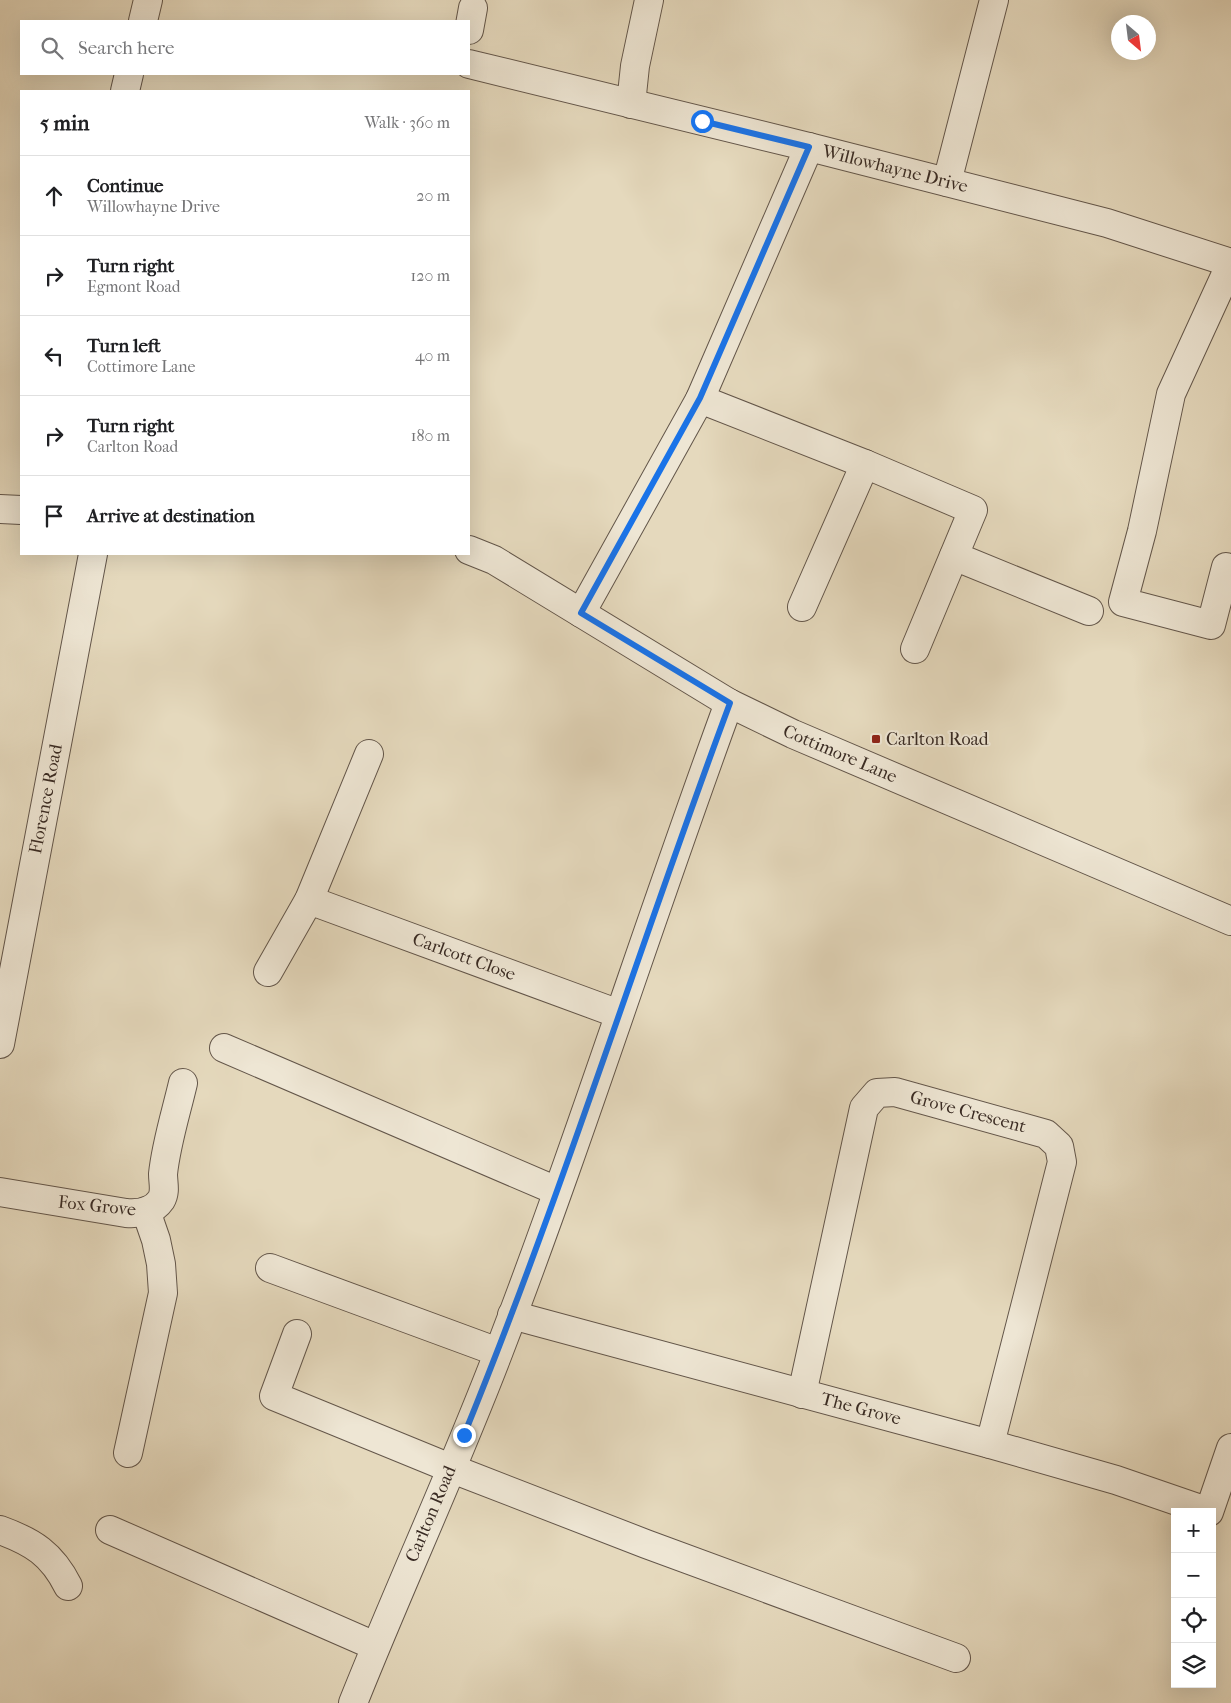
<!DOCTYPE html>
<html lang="en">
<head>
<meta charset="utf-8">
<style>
  body { margin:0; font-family:"IM FELL French Canon",serif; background:#f6f6f6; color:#202124 }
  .controls { position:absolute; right:15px; bottom:15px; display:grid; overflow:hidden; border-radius:0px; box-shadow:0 5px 20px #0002 }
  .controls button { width:45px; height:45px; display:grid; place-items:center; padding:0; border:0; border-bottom:1px solid #e0e0e0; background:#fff; color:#202124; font:25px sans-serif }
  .compass { position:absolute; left:1111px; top:15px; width:45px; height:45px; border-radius:50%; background:#fff; box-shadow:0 5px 20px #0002; rotate:152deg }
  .stop { position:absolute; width:15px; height:15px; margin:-11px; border:4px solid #1a73e8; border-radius:50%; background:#fff }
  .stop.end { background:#1a73e8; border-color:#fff; box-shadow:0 1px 5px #0008 }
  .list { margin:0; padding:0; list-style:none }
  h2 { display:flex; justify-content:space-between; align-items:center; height:65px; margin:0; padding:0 20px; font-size:21px }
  h2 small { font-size:16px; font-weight:400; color:#757577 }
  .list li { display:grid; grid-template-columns:32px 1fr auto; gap:15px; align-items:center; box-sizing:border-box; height:80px; padding:0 20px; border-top:1px solid #e0e0e0 }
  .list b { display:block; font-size:19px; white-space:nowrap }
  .list p { margin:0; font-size:16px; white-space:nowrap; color:#757577 }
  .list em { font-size:16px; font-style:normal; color:#757577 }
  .icon { flex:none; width:28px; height:28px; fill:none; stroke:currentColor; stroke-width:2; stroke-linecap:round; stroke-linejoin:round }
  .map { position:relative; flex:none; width:1231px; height:1703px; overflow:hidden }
  .search { position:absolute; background:#fff; box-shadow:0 5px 20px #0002; left:20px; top:20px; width:450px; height:55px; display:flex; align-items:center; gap:12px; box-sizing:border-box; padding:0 18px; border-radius:0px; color:#757577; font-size:19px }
  .panel { position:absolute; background:#fff; box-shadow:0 5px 20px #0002; left:20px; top:90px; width:450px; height:465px; border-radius:0px }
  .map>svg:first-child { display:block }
</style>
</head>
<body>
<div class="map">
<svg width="1231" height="1703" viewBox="0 0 1231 1703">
  <rect width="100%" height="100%" fill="#e5d9bd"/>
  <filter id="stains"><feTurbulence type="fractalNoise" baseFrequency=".004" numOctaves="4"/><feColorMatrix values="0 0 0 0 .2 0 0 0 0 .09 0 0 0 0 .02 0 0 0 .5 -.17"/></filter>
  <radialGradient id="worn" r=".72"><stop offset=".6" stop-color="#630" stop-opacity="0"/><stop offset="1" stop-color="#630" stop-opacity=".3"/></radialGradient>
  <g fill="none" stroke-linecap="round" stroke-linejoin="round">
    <defs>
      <g id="minor">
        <polyline points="143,21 148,0"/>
        <polyline points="469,30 473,8"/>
        <polyline points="469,64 809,147 1107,223 1231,263"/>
        <polyline points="125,91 129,74"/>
        <polyline points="631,104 635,66 649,0"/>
        <polyline points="947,182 994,0"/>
        <polyline points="700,399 865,464 973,510 915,649"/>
        <polyline points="0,509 21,510"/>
        <polyline points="469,550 494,560 729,703 793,734 1231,921"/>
        <polyline points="954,556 1089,611"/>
        <polyline points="1226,567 1211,625 1123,602 1142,531 1171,394 1231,263"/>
        <polyline points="802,607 865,464"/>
        <polyline points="581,613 700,399 809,147"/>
        <polyline points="309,900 619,1014"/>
        <polyline points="268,972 309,900 369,754"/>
        <polyline points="0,1044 93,554"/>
        <polyline points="224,1048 557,1191"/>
        <path d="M0 1192 126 1213C138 1214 153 1212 161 1200 166 1192 163 1183 163 1174 166 1144 176 1113 183 1083"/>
        <polyline points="270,1268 498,1352"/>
        <polyline points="512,1315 990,1444 1116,1480 1209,1512 1231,1448"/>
        <polyline points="297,1334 274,1396 450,1468 646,1544 956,1658"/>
        <polyline points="802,1394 864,1108 877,1093 895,1092 1046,1134 1059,1146 1062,1162 990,1444"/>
        <polyline points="128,1453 163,1293 161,1264 156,1240 146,1211"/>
        <path d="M0 1530C33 1542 52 1554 68 1586"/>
        <polyline points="110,1530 375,1646"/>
        <path d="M353 1703C400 1585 454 1469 499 1351 581 1137 650 918 729 703"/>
      </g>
    </defs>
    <use href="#minor" stroke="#63564a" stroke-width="30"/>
    <use href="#minor" stroke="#eee6d4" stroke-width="28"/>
  </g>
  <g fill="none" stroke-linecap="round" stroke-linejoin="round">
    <path stroke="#1a73e8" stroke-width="6" d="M464 1435C562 1195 639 947 730 703L581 613 700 398 809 147 702 121"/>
  </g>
  <rect fill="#8f2418" stroke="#eee6d4" stroke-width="2" x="871" y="734" width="10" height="10" rx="2.5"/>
  <g text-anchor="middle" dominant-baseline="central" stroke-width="4" stroke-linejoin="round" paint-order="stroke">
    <g font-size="18" fill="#382a23" stroke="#eee6d4">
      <text transform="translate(895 169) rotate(14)">Willowhayne Drive</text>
      <text transform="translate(840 754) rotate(23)">Cottimore Lane</text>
      <text transform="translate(46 799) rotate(-79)">Florence Road</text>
      <text transform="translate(464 957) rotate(20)">Carlcott Close</text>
      <text transform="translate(968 1112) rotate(15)">Grove Crescent</text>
      <text transform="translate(97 1206) rotate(6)">Fox Grove</text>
      <text transform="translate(861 1409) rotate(15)">The Grove</text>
      <text transform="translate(431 1514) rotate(-67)">Carlton Road</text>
    </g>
    <g font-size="18" fill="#382a23" stroke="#eee6d4" text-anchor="start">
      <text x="886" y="739">Carlton Road</text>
    </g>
  </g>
  <rect width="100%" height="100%" filter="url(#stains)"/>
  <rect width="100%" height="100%" fill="url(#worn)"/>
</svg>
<div class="controls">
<button>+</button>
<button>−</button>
<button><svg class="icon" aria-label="locate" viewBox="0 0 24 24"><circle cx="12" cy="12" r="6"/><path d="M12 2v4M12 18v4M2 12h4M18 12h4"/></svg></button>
<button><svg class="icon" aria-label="layers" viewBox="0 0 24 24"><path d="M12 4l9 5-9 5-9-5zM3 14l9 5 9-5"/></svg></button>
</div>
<svg class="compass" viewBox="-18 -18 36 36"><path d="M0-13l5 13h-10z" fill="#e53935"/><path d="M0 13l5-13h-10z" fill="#757577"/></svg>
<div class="stop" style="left:702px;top:121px"></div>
<div class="stop end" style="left:464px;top:1435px"></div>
<div class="search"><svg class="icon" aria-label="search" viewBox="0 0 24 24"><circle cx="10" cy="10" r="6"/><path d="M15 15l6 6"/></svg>Search here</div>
<section class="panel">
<h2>5 min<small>Walk · 360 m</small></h2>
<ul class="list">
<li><svg class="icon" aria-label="ahead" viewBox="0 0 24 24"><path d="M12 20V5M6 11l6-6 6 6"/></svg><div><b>Continue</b><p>Willowhayne Drive</p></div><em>20 m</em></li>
<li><svg class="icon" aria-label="right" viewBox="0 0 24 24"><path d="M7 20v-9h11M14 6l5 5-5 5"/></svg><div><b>Turn right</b><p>Egmont Road</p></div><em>120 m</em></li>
<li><svg class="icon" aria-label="left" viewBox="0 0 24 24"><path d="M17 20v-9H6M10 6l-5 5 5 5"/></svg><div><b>Turn left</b><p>Cottimore Lane</p></div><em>40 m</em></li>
<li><svg class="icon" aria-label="right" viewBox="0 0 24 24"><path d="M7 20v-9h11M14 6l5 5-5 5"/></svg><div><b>Turn right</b><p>Carlton Road</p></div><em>180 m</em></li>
<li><svg class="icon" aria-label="arrive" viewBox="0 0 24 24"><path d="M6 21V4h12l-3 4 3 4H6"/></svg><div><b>Arrive at destination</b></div></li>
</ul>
</section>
</div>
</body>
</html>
